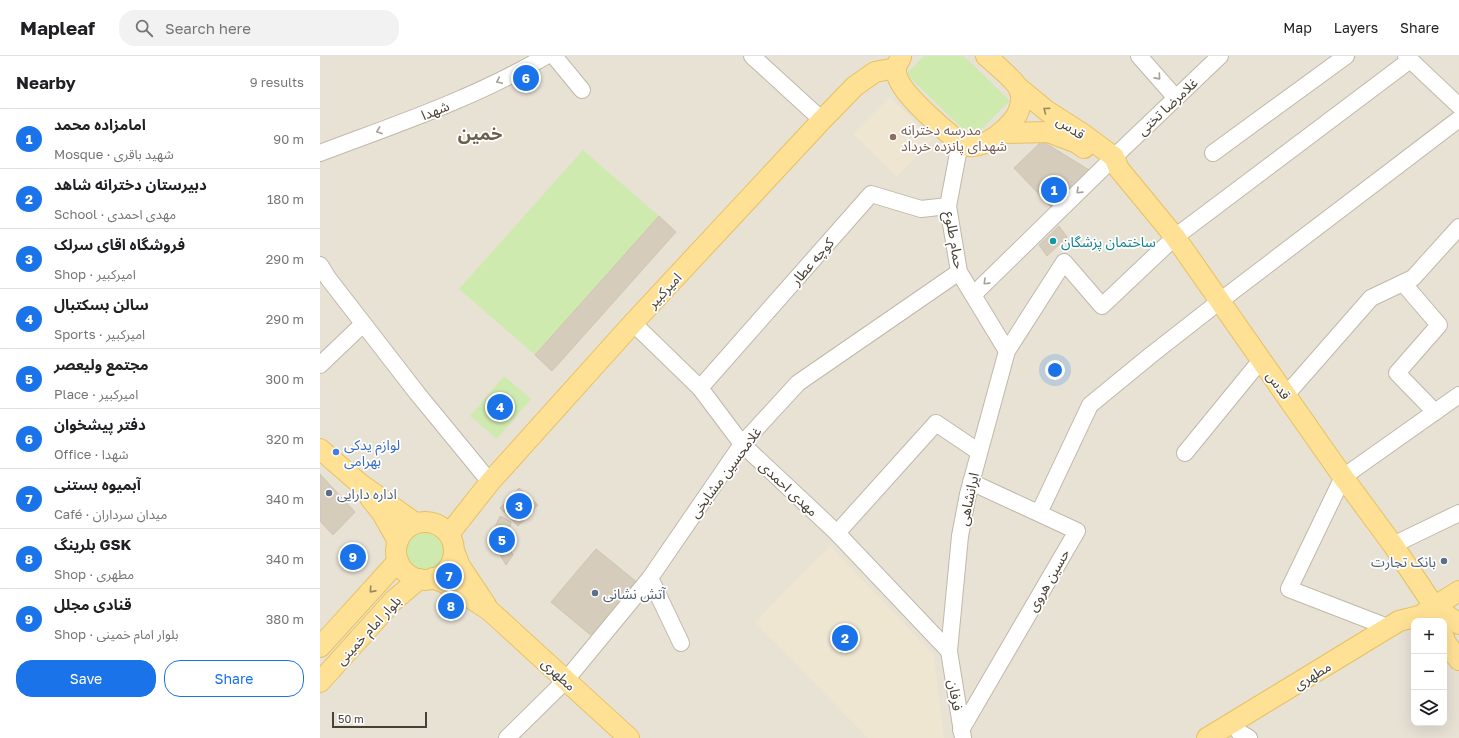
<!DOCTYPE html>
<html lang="en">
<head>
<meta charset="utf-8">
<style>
  body { margin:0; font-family:"Golos Text","Noto Sans Arabic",sans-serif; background:#f2f2f2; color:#202124 }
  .controls { position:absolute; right:12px; bottom:12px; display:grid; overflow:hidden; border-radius:8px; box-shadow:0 4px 16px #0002 }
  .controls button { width:36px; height:36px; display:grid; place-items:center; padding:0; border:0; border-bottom:1px solid #e0e0e0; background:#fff; color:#202124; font:20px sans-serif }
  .scale { position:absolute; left:12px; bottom:10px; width:95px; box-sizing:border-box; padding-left:4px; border:2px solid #484136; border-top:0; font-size:11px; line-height:14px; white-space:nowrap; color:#484136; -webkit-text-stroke:3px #fff; paint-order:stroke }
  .you { position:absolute; left:735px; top:314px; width:14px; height:14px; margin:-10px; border:3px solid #fff; border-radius:50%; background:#1a73e8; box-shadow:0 0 0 6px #1a73e833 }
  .badge { display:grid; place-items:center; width:26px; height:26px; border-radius:50%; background:#1a73e8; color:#fff; font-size:13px; font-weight:700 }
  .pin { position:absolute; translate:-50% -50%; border:2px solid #fff; box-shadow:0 1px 4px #0006 }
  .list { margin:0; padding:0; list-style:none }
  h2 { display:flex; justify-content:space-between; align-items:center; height:52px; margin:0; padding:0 16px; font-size:17px }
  h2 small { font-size:13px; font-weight:400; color:#757577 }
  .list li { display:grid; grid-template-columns:26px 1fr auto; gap:12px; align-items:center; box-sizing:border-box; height:60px; padding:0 16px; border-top:1px solid #e0e0e0 }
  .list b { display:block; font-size:15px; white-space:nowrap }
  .list p { margin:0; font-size:13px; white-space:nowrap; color:#757577 }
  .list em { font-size:13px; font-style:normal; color:#757577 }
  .actions { display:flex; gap:8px; padding:12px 16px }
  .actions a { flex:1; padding:9px 0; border:1px solid #1a73e8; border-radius:16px; text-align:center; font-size:14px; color:#1a73e8 }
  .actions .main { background:#1a73e8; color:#fff }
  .icon { flex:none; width:22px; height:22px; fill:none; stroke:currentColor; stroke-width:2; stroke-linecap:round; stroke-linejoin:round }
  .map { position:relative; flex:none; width:1139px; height:682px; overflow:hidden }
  header { display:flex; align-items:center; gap:24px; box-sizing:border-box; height:56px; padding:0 20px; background:#fff; border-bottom:1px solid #e0e0e0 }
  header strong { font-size:19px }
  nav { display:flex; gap:22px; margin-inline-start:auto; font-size:14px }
  .search { width:280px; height:36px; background:#f2f2f2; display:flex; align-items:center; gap:10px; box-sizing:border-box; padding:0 14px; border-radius:16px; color:#757577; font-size:15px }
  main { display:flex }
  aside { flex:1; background:#fff }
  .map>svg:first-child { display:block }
</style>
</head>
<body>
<header>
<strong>Mapleaf</strong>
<div class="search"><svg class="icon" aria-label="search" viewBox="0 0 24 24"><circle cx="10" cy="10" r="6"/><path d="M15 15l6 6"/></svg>Search here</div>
<nav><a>Map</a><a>Layers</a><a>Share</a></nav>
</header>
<main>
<aside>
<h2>Nearby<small>9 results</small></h2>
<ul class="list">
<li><span class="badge">1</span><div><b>امامزاده محمد</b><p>Mosque · شهید باقری</p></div><em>90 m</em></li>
<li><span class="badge">2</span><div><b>دبیرستان دخترانه شاهد</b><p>School · مهدی احمدی</p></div><em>180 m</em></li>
<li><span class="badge">3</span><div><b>فروشگاه اقای سرلک</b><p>Shop · امیرکبیر</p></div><em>290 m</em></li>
<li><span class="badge">4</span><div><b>سالن بسکتبال</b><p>Sports · امیرکبیر</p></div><em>290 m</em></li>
<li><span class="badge">5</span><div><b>مجتمع ولیعصر</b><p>Place · امیرکبیر</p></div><em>300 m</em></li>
<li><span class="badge">6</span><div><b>دفتر پیشخوان</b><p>Office · شهدا</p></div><em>320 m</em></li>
<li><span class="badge">7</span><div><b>آبمیوه بستنی</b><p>Café · میدان سرداران</p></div><em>340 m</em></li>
<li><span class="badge">8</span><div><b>بلرینگ GSK</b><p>Shop · مطهری</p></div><em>340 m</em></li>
<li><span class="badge">9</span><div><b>قنادی مجلل</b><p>Shop · بلوار امام خمینی</p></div><em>380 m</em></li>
</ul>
<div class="actions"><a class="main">Save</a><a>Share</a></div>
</aside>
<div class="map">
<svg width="1139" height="682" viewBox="0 0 1139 682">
  <rect width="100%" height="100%" fill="#f4f0e7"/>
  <path fill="#e8e2d5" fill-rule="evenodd" d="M0 0H1139V682H0ZM1094 565H1124V667H1094Z"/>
  <g fill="#eee6d1">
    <polygon points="570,41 613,83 577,121 533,78"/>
    <polygon points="510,490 614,599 624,682 548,682 435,566"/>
  </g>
  <g fill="#cfeaaf">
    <polygon points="604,0 644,0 690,45 652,82 586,18"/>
    <polygon points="263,94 339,160 215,299 139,233"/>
    <polygon points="184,320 211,343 177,383 150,360"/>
    <circle cx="104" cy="494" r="22"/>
  </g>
  <g fill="#d6ccbc" stroke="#d1c4af">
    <polygon points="212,16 215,20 201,29 197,24"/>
    <polygon points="722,85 774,117 732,152 694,112"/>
    <polygon points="339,160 356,176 232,315 215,299"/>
    <polygon points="739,170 747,181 727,200 719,189"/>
    <polygon points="0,418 35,456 13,479 0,465"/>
    <polygon points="199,432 218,449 198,470 180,452"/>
    <polygon points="180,460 191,466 188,483 190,493 193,499 186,509 179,497 175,485 174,473"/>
    <polygon points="32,493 39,498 34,504 27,498"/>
    <polygon points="276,493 318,527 273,581 231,546"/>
  </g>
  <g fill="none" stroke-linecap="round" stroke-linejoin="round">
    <defs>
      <g id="minor">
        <polyline points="234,0 262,34"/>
        <polyline points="432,0 502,64"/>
        <polyline points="819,0 856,42"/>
        <polyline points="1086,0 1139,50"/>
        <polyline points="640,87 628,150 639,216 687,295"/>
        <path d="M0 97C77 68 155 42 226 0"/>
        <polyline points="893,97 1026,0"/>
        <polyline points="794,101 900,0"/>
        <polyline points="0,209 8,222 97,337 170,426"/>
        <polyline points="1083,227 1119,269 1077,317 1115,356"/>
        <polyline points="653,239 787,108"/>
        <polyline points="313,267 380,332 422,388 517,477 629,595"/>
        <polyline points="0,309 43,268"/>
        <polyline points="380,332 551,138 601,153 628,150"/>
        <polyline points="966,339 1051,242 1093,222 1139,171"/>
        <polyline points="865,397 941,304"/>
        <polyline points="719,457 770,349 831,299 900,245 1139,63"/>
        <polyline points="517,477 616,367 659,396"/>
        <polyline points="1073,489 1139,457"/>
        <polyline points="330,522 361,587"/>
        <polyline points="1070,572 969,533 1023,421 1139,339"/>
        <polyline points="641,674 757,475 651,426"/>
        <polyline points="919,676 929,682"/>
        <polyline points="187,682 246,624 330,522 422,388 478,327 639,216"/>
        <polyline points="643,682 629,595 640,480 648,438 687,295 744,206 782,250 855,181 1090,4"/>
      </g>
      <g id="major">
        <path d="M581 1C580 4 576 9 576 12 573 33 624 73 640 87 642 88 646 90 648 90 665 93 694 69 699 54 701 48 702 39 699 33 696 26 673 6 666 0"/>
        <polyline points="699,32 727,55 763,78 794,101 799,113 855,181 1023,421 1073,489 1114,550 1119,565"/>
        <polyline points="680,77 728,76 757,87 764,92"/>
        <polyline points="0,393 39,427 95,467"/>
        <polyline points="50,442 62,457 78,485"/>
        <circle cx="105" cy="495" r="29"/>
        <polyline points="129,478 170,426 313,267 502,64 535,30 555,16 576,12"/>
        <polyline points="134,495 140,510 166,549"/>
        <polyline points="113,522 132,530 169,554 309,682"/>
        <polyline points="1114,550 1139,568"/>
        <polyline points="1104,557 1139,535"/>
        <polyline points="1124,581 1125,586 1139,604"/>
        <polyline points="0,591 78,505"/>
        <polyline points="0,626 73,545 99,523"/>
        <polyline points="887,682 1079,565 1099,560"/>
      </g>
    </defs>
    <use href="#minor" stroke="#c0b8a9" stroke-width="18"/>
    <use href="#major" stroke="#e7c062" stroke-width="22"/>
    <use href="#minor" stroke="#fff" stroke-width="16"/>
    <use href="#major" stroke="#ffe195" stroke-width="20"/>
  </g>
  <defs><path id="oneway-chevron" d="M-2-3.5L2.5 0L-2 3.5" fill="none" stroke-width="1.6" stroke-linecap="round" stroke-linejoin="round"/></defs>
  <g stroke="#a4a09a">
    <use href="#oneway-chevron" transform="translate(838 21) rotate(48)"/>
    <use href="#oneway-chevron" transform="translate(179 25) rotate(155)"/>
    <use href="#oneway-chevron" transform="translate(59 75) rotate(160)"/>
    <use href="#oneway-chevron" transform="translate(759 135) rotate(136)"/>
    <use href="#oneway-chevron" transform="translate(666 226) rotate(136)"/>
  </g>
  <g stroke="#9a8961">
    <use href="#oneway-chevron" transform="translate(726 54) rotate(-143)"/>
    <use href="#oneway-chevron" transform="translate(52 534) rotate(132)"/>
  </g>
  <circle fill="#8d6e63" stroke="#fff" stroke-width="1.5" cx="573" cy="81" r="4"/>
  <circle fill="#0f9aa8" stroke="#fff" stroke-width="1.5" cx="733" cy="185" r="4"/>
  <circle fill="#3f7fe0" stroke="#fff" stroke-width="1.5" cx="16" cy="396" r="4"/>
  <g fill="#5c6f8a" stroke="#fff" stroke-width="1.5">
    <circle cx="9" cy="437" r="4"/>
    <circle cx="1124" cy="505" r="4"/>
    <circle cx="275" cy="537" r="4"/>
  </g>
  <g text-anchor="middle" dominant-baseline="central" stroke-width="3.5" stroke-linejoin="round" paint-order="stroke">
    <g font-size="14" fill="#484136" stroke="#fff">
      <text transform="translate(847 50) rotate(-43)">غلامرضا تختی</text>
      <text transform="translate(115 54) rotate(-22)">شهدا</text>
      <text transform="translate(751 71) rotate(33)">قدس</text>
      <text transform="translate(635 184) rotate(80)">حمام طلوع</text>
      <text transform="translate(492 205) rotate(-49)">کوچه عطار</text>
      <text transform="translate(344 234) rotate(-47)">امیرکبیر</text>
      <text transform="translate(959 329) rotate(55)">قدس</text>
      <text transform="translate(405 416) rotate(-53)">غلامحسین مشایخی</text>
      <text transform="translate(469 432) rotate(43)">مهدی احمدی</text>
      <text transform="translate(648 443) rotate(-78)">ایرانشاهی</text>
      <text transform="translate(728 524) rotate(-60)">حسین هروی</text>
      <text transform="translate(48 574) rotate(-47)">بلوار امام خمینی</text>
      <text transform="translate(239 618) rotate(43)">مطهری</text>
      <text transform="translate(992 619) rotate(-31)">مطهری</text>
      <text transform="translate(636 639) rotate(81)">فرفان</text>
    </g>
    <g font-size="14" fill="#785e54" stroke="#fff" text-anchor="start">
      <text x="581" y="73">مدرسه دخترانه<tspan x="581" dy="16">شهدای پانزده خرداد</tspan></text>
    </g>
    <g font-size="14" fill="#0d838f" stroke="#fff" text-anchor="start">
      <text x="741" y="185">ساختمان پزشگان</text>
    </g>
    <g font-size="14" fill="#366cbe" stroke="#fff" text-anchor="start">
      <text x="24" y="388">لوازم یدکی<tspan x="24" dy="16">بهرامی</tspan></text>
    </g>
    <g font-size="14" fill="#4e5e75" stroke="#fff" text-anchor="start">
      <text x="17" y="437">اداره دارایی</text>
      <text x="1116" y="505" text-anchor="end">بانک تجارت</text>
      <text x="283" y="537">آتش نشانی</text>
    </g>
    <g font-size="18" font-weight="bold" fill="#6b5f4d" stroke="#fff">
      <text x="160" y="77">خمین</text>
    </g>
  </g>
</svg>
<div class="controls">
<button>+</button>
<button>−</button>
<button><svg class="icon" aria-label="layers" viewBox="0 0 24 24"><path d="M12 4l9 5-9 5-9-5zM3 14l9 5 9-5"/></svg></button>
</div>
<div class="scale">50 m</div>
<div class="you"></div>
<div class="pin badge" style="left:734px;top:134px">1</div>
<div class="pin badge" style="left:525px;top:582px">2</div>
<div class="pin badge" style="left:199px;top:450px">3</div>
<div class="pin badge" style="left:180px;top:351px">4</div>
<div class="pin badge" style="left:182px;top:484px">5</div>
<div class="pin badge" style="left:206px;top:22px">6</div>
<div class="pin badge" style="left:129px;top:520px">7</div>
<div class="pin badge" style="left:131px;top:550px">8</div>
<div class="pin badge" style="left:33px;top:501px">9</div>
</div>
</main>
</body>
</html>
